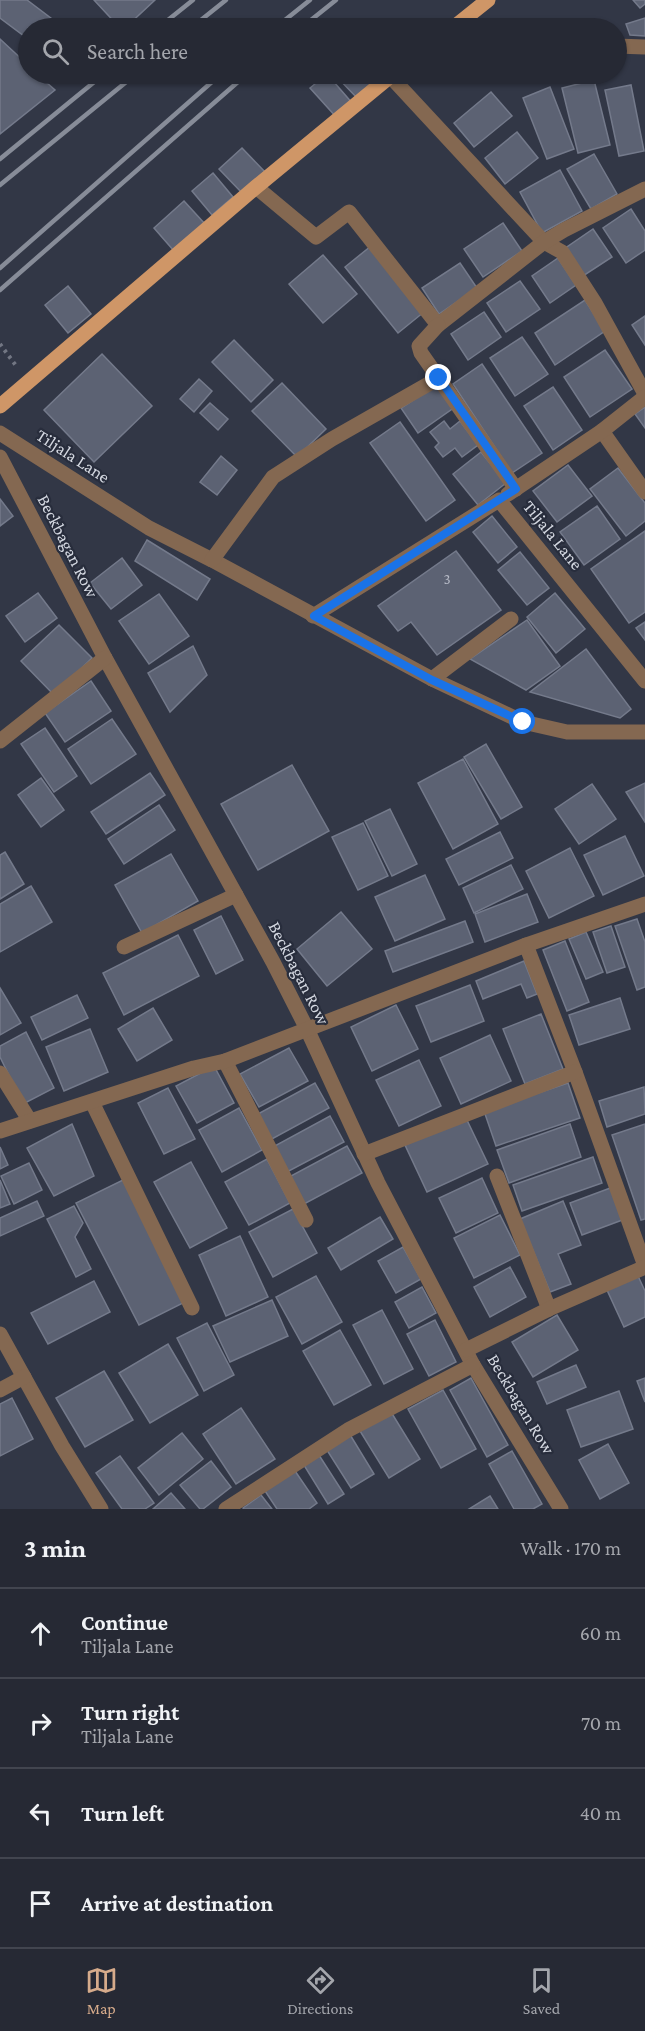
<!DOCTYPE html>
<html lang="en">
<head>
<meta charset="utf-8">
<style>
  body { margin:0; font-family:"Crimson Pro",serif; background:#2e313c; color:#f1f3f6 }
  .stop { position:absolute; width:18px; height:18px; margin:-14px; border:4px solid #1a73e8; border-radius:50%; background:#fff }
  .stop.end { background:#1a73e8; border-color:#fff; box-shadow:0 2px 6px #0008 }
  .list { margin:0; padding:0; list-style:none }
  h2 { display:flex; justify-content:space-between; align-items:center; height:78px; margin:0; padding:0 24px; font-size:26px }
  h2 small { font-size:20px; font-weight:400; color:#a4a6ac }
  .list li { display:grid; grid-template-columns:39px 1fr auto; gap:18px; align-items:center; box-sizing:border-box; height:90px; padding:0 24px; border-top:2px solid #42454f }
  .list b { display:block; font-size:22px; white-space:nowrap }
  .list p { margin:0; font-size:20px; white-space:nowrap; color:#a4a6ac }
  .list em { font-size:20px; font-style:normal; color:#a4a6ac }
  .icon { flex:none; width:33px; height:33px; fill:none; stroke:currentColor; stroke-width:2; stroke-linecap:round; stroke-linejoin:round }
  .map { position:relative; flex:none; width:645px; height:1509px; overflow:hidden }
  .search { position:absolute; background:#262934; box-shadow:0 2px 4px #0004; left:18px; right:18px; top:18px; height:66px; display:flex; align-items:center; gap:15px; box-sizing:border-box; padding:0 21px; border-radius:33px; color:#a4a6ac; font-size:22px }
  .sheet { height:438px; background:#262934 }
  nav { display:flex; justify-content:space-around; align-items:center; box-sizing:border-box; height:84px; border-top:2px solid #42454f; background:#262934; font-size:16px; color:#a4a6ac }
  nav a { display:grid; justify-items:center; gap:3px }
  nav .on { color:#d6ab8b }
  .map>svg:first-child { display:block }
</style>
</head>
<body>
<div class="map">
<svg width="645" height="1509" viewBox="0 0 645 1509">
  <rect width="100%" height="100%" fill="#323746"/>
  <g fill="#5c6273" stroke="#747a8b" stroke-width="1.5">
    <polygon points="0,0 27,0 64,28 28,28 28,39 0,18"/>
    <polygon points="94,0 155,0 125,28 120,28"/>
    <polygon points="633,0 645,0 645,4 640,8"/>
    <polygon points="645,18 645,36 630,35 626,24"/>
    <polygon points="0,39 28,65 28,74 37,74 55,90 0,134"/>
    <polygon points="327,74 353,104 337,118 310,88"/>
    <polygon points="334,74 363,74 374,85 359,100"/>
    <polygon points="594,80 610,145 578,153 562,88"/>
    <polygon points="631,85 644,151 619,156 605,90"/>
    <polygon points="550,87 574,149 547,159 523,98"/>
    <polygon points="491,92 512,116 474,147 454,123"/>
    <polygon points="517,132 538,158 505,184 485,158"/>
    <polygon points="242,148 266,173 243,194 219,169"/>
    <polygon points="594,154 617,194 591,209 567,169"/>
    <polygon points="560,170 582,211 542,233 520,192"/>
    <polygon points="213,173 233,197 212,215 192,191"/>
    <polygon points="184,201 205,224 174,251 154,228"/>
    <polygon points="631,209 645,231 645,250 626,263 603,228"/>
    <polygon points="503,223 522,251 483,277 464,249"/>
    <polygon points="593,229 612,257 583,276 564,249"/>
    <polygon points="371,246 424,312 398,333 345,267"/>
    <polygon points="323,255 357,294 323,323 289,284"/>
    <polygon points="558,258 576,285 550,303 532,276"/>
    <polygon points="460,263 477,288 439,314 422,288"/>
    <polygon points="520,281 540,309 506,332 487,303"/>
    <polygon points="68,286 91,314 68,333 45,305"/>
    <polygon points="585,300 605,331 555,365 535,333"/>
    <polygon points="484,312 501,337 468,360 451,334"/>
    <polygon points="645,316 645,345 632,325"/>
    <polygon points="522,337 548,374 515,396 490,358"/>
    <polygon points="234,340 273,380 251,402 212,362"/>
    <polygon points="605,350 632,389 590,417 564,377"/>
    <polygon points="102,354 152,406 94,462 44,410"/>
    <polygon points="482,364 542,453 512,473 453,384"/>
    <polygon points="199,379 212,391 194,412 180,399"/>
    <polygon points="282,383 326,429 297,457 252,411"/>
    <polygon points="439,383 455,407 418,433 401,408"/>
    <polygon points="553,387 582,430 553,450 524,406"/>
    <polygon points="210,403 228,419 218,430 200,413"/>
    <polygon points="645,407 645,428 635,414"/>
    <polygon points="444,421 450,429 460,421 478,445 462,457 455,448 443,457 435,447 439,443 430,432"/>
    <polygon points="400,422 455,500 426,521 370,443"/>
    <polygon points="481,452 506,483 478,505 453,474"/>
    <polygon points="221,456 237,470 217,495 200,482"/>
    <polygon points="568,465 592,496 557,522 533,491"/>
    <polygon points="618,468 645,503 645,521 626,536 590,489"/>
    <polygon points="0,499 13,516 0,526"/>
    <polygon points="597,506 620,539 584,565 560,532"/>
    <polygon points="492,516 517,547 498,563 473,532"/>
    <polygon points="645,531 645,612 629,623 591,569"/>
    <polygon points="147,540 210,579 197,600 135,561"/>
    <polygon points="456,551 501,610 437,655 411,622 398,631 378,606"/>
    <polygon points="520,552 549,588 527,605 498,570"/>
    <polygon points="122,558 142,585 111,609 90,583"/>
    <polygon points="38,593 57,618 25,642 6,616"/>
    <polygon points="555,593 585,629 556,653 527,617"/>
    <polygon points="159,594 189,636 149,664 119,621"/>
    <polygon points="527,620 560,666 526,690 470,659"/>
    <polygon points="645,622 645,640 636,628"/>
    <polygon points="59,625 92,658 54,695 21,661"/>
    <polygon points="193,646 207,675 170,712 148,673"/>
    <polygon points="586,649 631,709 620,718 530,692"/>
    <polygon points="91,681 111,711 65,742 45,713"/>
    <polygon points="112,719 136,754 91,784 68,749"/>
    <polygon points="45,728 77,776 54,792 21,744"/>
    <polygon points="486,744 522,807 501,819 464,757"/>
    <polygon points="463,759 498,824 453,849 418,783"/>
    <polygon points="292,765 329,831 258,870 221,804"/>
    <polygon points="150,773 165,795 106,834 91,812"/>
    <polygon points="41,778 64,810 41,827 18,795"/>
    <polygon points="645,783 645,822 626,792"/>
    <polygon points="592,784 616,819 579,844 555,809"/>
    <polygon points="159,805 175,830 124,864 108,839"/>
    <polygon points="390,809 417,864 392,876 365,821"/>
    <polygon points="363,823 388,876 358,890 332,837"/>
    <polygon points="500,832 513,858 459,885 446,859"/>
    <polygon points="625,836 644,876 603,895 584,855"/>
    <polygon points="570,848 594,896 549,918 526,871"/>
    <polygon points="5,852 24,884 0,899 0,855"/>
    <polygon points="171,854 198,901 142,933 115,885"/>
    <polygon points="511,865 523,889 474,913 463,888"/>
    <polygon points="425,875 445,919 395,941 375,897"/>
    <polygon points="31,886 52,922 0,952 0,904"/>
    <polygon points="527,894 538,922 485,942 475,914"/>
    <polygon points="341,912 372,949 327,986 297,949"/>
    <polygon points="221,916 243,960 216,974 194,930"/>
    <polygon points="637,919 645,942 645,987 637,990 615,926"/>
    <polygon points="465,921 473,942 393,972 385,951"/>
    <polygon points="611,926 625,967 607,973 593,932"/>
    <polygon points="586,932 603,972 586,979 569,939"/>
    <polygon points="178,935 199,976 124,1015 103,973"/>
    <polygon points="565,941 589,1002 567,1011 543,950"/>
    <polygon points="524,961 537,994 527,998 521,984 483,999 476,981"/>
    <polygon points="470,985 484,1021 431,1042 416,1006"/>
    <polygon points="0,988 21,1023 0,1035"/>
    <polygon points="77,995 88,1018 42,1040 31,1017"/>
    <polygon points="620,998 630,1029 579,1045 569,1015"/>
    <polygon points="396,1005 418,1049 372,1071 351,1027"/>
    <polygon points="153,1008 172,1040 137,1061 118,1029"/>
    <polygon points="541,1014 563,1069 525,1084 503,1029"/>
    <polygon points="90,1029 108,1072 64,1091 46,1047"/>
    <polygon points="26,1032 54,1088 23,1104 0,1057 0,1046"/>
    <polygon points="490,1035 511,1081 461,1104 440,1058"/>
    <polygon points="289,1048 308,1081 259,1107 240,1074"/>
    <polygon points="419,1060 441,1106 399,1126 376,1080"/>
    <polygon points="214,1066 234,1103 197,1123 176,1086"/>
    <polygon points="315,1083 329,1108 270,1140 256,1115"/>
    <polygon points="568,1083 580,1118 496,1146 484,1111"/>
    <polygon points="644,1087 645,1114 607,1127 599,1101"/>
    <polygon points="168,1088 195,1139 164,1154 138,1103"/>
    <polygon points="239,1108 262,1150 222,1172 199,1130"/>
    <polygon points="330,1116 344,1142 285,1173 271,1148"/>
    <polygon points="465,1116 488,1164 427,1192 405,1145"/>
    <polygon points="72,1124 94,1176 54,1196 27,1148"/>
    <polygon points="570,1124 581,1157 509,1183 497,1150"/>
    <polygon points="645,1124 645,1219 641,1220 612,1135"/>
    <polygon points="347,1146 362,1173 304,1204 289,1177"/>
    <polygon points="0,1147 8,1165 0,1169"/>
    <polygon points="593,1157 602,1183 522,1211 513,1185"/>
    <polygon points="267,1159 290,1203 249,1225 225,1182"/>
    <polygon points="191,1162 227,1228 190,1248 154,1182"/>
    <polygon points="29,1163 42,1190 14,1204 1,1176"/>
    <polygon points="482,1178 498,1213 456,1233 439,1198"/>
    <polygon points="0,1180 10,1204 0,1208"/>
    <polygon points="123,1180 185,1302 139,1325 76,1203"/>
    <polygon points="613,1187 625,1219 582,1235 570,1203"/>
    <polygon points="37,1201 44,1216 0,1236 0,1218"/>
    <polygon points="563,1201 581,1245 558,1254 571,1284 550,1292 520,1219"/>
    <polygon points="74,1206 83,1223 75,1237 91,1269 76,1277 47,1219"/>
    <polygon points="293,1209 317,1253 273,1277 249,1232"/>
    <polygon points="500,1215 520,1255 474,1278 454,1238"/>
    <polygon points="380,1217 393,1239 341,1270 328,1248"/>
    <polygon points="240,1236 268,1297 226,1316 199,1255"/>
    <polygon points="403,1247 421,1279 396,1293 378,1261"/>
    <polygon points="510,1267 526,1297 490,1317 474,1287"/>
    <polygon points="316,1276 342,1322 302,1344 276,1297"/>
    <polygon points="638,1276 645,1291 645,1317 624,1327 607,1290"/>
    <polygon points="94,1281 110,1312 48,1344 31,1313"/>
    <polygon points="422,1287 436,1313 409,1328 395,1302"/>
    <polygon points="272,1300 288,1336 230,1362 213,1326"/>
    <polygon points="382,1310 413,1369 384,1384 353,1325"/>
    <polygon points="557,1315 578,1350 533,1377 512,1342"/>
    <polygon points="435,1320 456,1362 429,1376 407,1334"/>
    <polygon points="207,1323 234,1375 204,1391 177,1338"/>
    <polygon points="340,1330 371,1385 334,1405 303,1351"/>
    <polygon points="168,1344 198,1395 150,1423 119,1373"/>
    <polygon points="576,1365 586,1387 547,1404 537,1382"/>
    <polygon points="104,1371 133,1420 85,1447 56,1398"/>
    <polygon points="471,1378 508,1445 487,1457 450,1390"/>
    <polygon points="645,1378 645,1402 637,1381"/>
    <polygon points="443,1390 476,1449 441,1468 408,1409"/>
    <polygon points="619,1391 633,1429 581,1447 567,1410"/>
    <polygon points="12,1398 33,1439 0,1456 0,1404"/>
    <polygon points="241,1408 275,1459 236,1484 203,1434"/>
    <polygon points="391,1412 420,1459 389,1478 360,1431"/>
    <polygon points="182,1433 203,1459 159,1495 138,1468"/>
    <polygon points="349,1433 374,1474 351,1488 325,1447"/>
    <polygon points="608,1444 629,1483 600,1499 579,1460"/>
    <polygon points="512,1451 542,1504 533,1509 514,1509 489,1464"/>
    <polygon points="317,1452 344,1494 328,1504 302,1462"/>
    <polygon points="120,1456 154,1503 145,1509 122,1509 96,1473"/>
    <polygon points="211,1461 231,1487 203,1509 200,1509 180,1485"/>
    <polygon points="293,1468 317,1503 309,1509 277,1509 263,1488"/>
    <polygon points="171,1493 185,1509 153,1509"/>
    <polygon points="261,1495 272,1509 244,1509 243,1508"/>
    <polygon points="490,1496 498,1509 469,1509"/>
  </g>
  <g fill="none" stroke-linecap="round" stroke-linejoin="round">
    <polyline stroke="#727683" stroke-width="4" stroke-dasharray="3 4.5" stroke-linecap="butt" points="0,344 17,367"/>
    <g stroke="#846851" stroke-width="15">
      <polyline points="616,46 645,47"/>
      <polyline points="390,76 544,242 562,252 595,303 645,394"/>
      <polyline points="256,187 316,237 349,212 438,325 544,242 564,230 645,189"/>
      <polyline points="438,325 419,346 421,353 516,489"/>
      <polyline points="602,431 645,492"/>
      <polyline points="0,433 149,528 212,560 432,679 523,722 567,732 645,732"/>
      <polyline points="0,457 105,658 273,962 307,1029 378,1183 473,1365 561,1509"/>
      <polyline points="508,494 602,431 645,397"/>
      <polyline points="212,560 273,477 332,439 439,378"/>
      <polyline points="313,616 499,500 645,681"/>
      <polyline points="432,679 511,619"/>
      <polyline points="0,741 105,658"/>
      <polyline points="526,945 575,1072 645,1266"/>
      <polyline points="124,947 236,895"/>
      <polyline points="225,1061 306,1220"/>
      <polyline points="0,1073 30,1121"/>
      <polyline points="92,1102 192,1308"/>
      <polyline points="0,1131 194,1068 225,1061 526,945 645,904"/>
      <polyline points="364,1154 575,1072"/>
      <polyline points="497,1176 549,1309"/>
      <polyline points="0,1334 62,1446 101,1509"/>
      <polyline points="466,1350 549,1309 645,1267"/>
      <polyline points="0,1390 24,1377"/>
      <polyline points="226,1509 348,1430 473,1365"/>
    </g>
    <g stroke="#cf9667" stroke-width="15">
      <polyline points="453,28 488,0"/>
      <polyline points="0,406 256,187 393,74"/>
    </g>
    <g stroke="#878c98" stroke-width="4.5">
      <polyline points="158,28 193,0"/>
      <polyline points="191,28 226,0"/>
      <polyline points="275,28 310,0"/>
      <polyline points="301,28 336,0"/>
      <polyline points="0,159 104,74"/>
      <polyline points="0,185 136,74"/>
      <polyline points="0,268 221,74"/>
      <polyline points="0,290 247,74"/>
    </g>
  </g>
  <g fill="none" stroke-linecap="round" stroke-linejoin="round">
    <polyline stroke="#1a73e8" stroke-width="8" points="439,378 516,489 314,616 432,680 523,722"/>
  </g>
  <g text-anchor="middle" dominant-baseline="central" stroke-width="4.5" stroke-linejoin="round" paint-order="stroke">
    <g font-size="15" fill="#b6bac6">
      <text x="447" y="579">3</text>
    </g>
    <g font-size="18" fill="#d4d8e1" stroke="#282d3c">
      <text transform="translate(73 456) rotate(33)">Tiljala Lane</text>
      <text transform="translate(553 535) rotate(51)">Tiljala Lane</text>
      <text transform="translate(68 546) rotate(63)">Beckbagan Row</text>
      <text transform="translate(299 973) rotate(63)">Beckbagan Row</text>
      <text transform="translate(521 1404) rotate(59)">Beckbagan Row</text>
    </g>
  </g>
</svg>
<div class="stop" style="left:523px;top:722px"></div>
<div class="stop end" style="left:439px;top:378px"></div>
<div class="search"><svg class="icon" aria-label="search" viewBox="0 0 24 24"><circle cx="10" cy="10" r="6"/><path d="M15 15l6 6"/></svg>Search here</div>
</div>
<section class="sheet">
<h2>3 min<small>Walk · 170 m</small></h2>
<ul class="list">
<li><svg class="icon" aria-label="ahead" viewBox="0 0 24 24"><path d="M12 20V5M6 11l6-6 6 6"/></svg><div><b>Continue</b><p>Tiljala Lane</p></div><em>60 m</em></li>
<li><svg class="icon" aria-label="right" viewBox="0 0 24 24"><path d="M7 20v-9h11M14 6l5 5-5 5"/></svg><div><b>Turn right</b><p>Tiljala Lane</p></div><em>70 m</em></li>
<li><svg class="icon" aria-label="left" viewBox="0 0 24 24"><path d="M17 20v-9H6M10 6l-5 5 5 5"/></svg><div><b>Turn left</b></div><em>40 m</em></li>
<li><svg class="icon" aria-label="arrive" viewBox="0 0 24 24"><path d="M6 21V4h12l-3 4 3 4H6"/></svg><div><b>Arrive at destination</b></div></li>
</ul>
</section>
<nav>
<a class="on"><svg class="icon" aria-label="map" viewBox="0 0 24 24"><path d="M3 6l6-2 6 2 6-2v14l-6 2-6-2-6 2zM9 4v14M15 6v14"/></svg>Map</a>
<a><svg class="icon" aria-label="directions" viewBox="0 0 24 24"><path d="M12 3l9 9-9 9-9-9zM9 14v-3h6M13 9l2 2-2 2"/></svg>Directions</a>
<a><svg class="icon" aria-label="saved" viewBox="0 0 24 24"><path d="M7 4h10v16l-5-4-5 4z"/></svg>Saved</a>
</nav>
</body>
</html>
